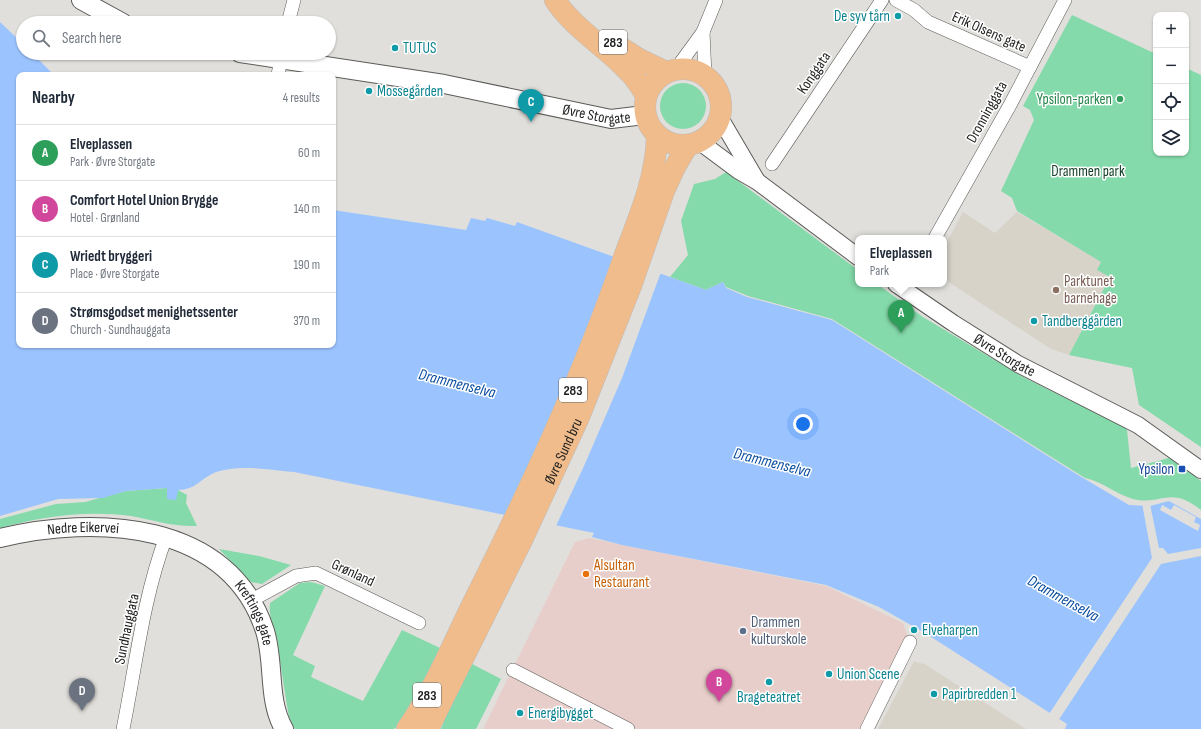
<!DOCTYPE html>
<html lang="en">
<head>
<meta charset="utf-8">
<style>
  body { margin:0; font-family:"Sofia Sans Condensed",sans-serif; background:#f2f2f3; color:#1f2937 }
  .controls { position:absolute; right:12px; top:12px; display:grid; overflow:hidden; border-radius:8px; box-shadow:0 1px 3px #0004 }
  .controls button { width:36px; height:36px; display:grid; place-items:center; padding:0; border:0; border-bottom:1px solid #e0e1e3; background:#fff; color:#1f2937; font:20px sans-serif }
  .you { position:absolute; left:803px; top:424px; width:14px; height:14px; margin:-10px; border:3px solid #fff; border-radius:50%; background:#1a73e8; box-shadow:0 0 0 6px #1a73e833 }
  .badge { display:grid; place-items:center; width:26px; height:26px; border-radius:50%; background:#428993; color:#fff; font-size:13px; font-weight:700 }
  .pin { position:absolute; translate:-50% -33px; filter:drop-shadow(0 1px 2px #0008) }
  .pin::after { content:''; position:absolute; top:21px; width:14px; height:12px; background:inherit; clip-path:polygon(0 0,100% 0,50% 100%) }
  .popup { position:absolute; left:855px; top:235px; width:92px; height:52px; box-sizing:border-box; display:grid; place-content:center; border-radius:8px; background:#fff; filter:drop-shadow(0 1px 3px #0005); font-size:13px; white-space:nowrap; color:#747a83 }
  .popup b { font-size:15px; color:#1f2937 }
  .popup::after { content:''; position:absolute; left:50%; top:100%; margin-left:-8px; border:8px solid transparent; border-top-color:#fff }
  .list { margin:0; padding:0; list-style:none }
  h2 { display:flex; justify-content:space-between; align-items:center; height:52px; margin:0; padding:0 16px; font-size:17px }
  h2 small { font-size:13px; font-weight:400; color:#747a83 }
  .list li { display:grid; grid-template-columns:26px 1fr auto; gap:12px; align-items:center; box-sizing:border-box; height:56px; padding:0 16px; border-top:1px solid #e0e1e3 }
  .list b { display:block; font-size:15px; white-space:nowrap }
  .list p { margin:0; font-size:13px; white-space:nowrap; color:#747a83 }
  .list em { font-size:13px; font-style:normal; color:#747a83 }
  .icon { flex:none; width:22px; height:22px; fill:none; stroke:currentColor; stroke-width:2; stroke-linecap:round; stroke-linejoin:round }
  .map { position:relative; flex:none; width:1201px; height:729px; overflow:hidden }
  .search { position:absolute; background:#fff; box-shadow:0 1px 3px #0004; left:16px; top:16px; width:320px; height:44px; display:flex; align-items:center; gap:10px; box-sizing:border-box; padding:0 14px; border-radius:22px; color:#747a83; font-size:15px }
  .panel { position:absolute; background:#fff; box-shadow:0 1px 3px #0004; left:16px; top:72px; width:320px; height:276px; border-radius:8px }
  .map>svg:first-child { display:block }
</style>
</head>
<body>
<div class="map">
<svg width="1201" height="729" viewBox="0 0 1201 729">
  <rect width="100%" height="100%" fill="#e0dfdb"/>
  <polygon fill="#e8ceca" points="589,538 826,586 903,623 910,642 866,729 483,729 575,542"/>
  <g fill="#d7d3c9">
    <polygon points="963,212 995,233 1017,212 1102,262 1110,277 1069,355 1051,349 944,279 944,247"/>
    <polygon points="914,661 922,664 923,663 1026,729 878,729"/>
  </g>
  <g fill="#84daaa">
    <polygon points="1072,15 1156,54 1156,153 1186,153 1186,68 1201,75 1201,447 1139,405 1132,368 1069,355 1110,277 1097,270 1101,262 1017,211 1012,198 1001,191 1034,120 1030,110 1023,106"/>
    <circle cx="683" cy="106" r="23"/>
    <path d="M726 172 858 270V284H877L923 317 1023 377 1124 427 1127 430 1131 468 1169 458 1201 481V510C1169 485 1162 506 1133 499 1116 494 1103 482 1085 478L832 319 748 296 726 287 723 282 706 290 670 277 688 255 681 221 694 184 715 179Z"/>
    <path d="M167 488 178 490 187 495 186 503 197 526C174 527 153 520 131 516 87 510 42 516 0 528V519L56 504 85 502 126 491Z"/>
    <polygon points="219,549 259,556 291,565 262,584 251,582"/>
    <path d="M311 582 325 586 293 655 315 666 311 677 363 701 402 630 440 648 426 678 399 725 394 729H295L290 723C285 695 281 667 277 639 275 626 268 617 270 603L300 583Z"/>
    <polygon points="472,664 501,679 476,729 441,729 452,699"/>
  </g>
  <path fill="#9bc4ff" d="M0 22 23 44V53H32L54 75H19V345H333V210L466 230 471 218 485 221 487 218 515 226 517 222 706 290 723 282 726 288 747 297 832 320 1078 475 1129 505 1150 506 1169 501 1201 519V729H1065L1067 724 925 633 879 607 826 585 622 545 592 537 594 533 294 472C270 470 240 464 216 472 201 478 196 490 178 490L176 500 167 499V488L126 491 103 498 58 499 0 516Z"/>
  <g fill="#e0dfdb">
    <polygon points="617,257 661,272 622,378 584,466 555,528 507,518 557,411"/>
    <polygon points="1142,503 1150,504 1159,548 1163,548 1168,554 1201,548 1201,556 1161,564 1058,721 1049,714 1152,558"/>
    <polygon points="1162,505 1171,510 1174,505 1196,517 1194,522 1200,525 1198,531 1160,510"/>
  </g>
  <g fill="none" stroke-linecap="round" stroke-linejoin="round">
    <defs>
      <g id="minor">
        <polyline points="896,0 914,10 928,22 1030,67"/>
        <polyline points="288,23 294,0"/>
        <polyline points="703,32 705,75"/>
        <polyline points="676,69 703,32 716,0"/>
        <polyline points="278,75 282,53"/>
        <polyline points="772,164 882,0"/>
        <polyline points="935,238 1010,105 1065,0"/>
        <polyline points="250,601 296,576 316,573 419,623"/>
        <polyline points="513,670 628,729"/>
        <path d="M123 729C136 665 143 598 166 537"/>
        <polyline points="867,729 910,642"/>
      </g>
      <g id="tertiary">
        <polyline points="720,118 757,181"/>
        <polyline points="700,142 739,171 758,182 858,257"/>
        <path id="s1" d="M896 284 953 323 1018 364 1138 425 1201 470"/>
      </g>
      <g id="secondary">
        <polyline points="81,0 123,23"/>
        <path id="s2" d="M240 53 444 84 611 119 636 116 646 112"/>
        <path id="s3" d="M0 538C95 515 229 520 265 631 275 663 267 700 284 729"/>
      </g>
      <g id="primary">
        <path d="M555 0C574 29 605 46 628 71 636 78 641 87 646 96"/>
        <polyline points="611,41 639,59 666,72"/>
        <circle cx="683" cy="107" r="38"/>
        <path d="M407 729C435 688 454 641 476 597 531 487 583 376 623 260 638 219 656 180 657 136"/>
        <path id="s4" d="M428 729 522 540 579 417 631 286 664 191 675 167 688 145"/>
      </g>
    </defs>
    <use href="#minor" stroke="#5b5a58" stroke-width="14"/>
    <use href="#tertiary" stroke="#5b5a58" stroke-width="18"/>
    <use href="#secondary" stroke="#5b5a58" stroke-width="20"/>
    <use href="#primary" stroke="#bcbcbb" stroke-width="22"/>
    <use href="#minor" stroke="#fff" stroke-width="13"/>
    <use href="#tertiary" stroke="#fff" stroke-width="16"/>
    <use href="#secondary" stroke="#fff" stroke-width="18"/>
    <use href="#primary" stroke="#f1bc8c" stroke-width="21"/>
  </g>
  <g fill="#0f9aa8" stroke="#fff" stroke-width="1.5">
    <circle cx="898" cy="16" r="4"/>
    <circle cx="395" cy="48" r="4"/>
    <circle cx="369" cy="91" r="4"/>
    <circle cx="1034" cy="321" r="4"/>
    <circle cx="914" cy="630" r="4"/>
    <circle cx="829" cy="674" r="4"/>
    <circle cx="769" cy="682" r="4"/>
    <circle cx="934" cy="694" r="4"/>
    <circle cx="520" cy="713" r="4"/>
  </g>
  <circle fill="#2e9e5b" stroke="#fff" stroke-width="1.5" cx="1120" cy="99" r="4"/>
  <circle fill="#8d6e63" stroke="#fff" stroke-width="1.5" cx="1056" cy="290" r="4"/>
  <rect fill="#1a4fb4" stroke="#fff" stroke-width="1.5" x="1178" y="465" width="8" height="8" rx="2"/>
  <circle fill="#e8710a" stroke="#fff" stroke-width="1.5" cx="586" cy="574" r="4"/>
  <circle fill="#5c6f8a" stroke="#fff" stroke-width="1.5" cx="743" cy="631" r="4"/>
  <g text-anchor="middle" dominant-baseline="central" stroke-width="3" stroke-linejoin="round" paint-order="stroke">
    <g fill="#fff" stroke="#626261" stroke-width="1">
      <rect x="599" y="30" width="28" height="24" rx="3"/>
      <rect x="559" y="378" width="28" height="24" rx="3"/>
      <rect x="413" y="683" width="28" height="24" rx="3"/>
    </g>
    <g font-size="14" font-weight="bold" fill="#1e1e1d">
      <text x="613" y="42">283</text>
      <text x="573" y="390">283</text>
      <text x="427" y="695">283</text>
    </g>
    <g font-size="15" fill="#0d838f" stroke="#fff" text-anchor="start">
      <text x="890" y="16" text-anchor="end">De syv tårn</text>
      <text x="403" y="48">TUTUS</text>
      <text x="377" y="91">Mossegården</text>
      <text x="1042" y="321">Tandberggården</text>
      <text x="922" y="630">Elveharpen</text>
      <text x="837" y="674">Union Scene</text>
      <text x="942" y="694">Papirbredden 1</text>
      <text x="769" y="697" text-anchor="middle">Brageteatret</text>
      <text x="528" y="713">Energibygget</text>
    </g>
    <g font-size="15" fill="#1e1e1d" stroke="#fff">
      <text transform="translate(989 32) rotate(24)">Erik Olsens gate</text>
      <text transform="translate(814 73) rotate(-56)">Konggata</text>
      <text stroke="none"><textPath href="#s2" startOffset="362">Øvre Storgate</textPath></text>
      <text transform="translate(987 112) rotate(-61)">Dronninggata</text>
      <text stroke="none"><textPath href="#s1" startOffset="130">Øvre Storgate</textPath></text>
      <text stroke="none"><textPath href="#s4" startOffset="309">Øvre Sund bru</textPath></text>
      <text stroke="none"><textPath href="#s3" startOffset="84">Nedre Eikervei</textPath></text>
      <text transform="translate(353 573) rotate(25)">Grønland</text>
      <text stroke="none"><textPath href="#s3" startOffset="289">Kreftings gate</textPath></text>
      <text transform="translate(127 629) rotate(-78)">Sundhauggata</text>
    </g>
    <g font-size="15" fill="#27864d" stroke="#fff" text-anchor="end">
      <text x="1112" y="99">Ypsilon-parken</text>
    </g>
    <g font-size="15" fill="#113b26" stroke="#fff">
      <text x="1088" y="171">Drammen park</text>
    </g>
    <g font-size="15" fill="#785e54" stroke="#fff" text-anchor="start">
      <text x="1064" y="281">Parktunet<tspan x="1064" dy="17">barnehage</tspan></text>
    </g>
    <g font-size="15" fill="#164399" stroke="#fff" text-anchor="end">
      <text x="1174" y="469">Ypsilon</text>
    </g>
    <g font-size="15" fill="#c56008" stroke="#fff" text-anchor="start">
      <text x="594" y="565">Alsultan<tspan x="594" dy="17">Restaurant</tspan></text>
    </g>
    <g font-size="15" fill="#4e5e75" stroke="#fff" text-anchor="start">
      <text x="751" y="622">Drammen<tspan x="751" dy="17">kulturskole</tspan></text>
    </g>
    <g font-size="16" font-style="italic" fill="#084c9e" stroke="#fff">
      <text transform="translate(457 384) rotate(14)">Drammenselva</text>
      <text transform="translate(772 463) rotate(14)">Drammenselva</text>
      <text transform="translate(1063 599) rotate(29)">Drammenselva</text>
    </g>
  </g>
</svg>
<div class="controls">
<button>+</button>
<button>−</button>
<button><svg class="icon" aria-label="locate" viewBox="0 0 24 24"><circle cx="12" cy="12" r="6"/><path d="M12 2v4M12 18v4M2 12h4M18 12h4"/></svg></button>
<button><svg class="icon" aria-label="layers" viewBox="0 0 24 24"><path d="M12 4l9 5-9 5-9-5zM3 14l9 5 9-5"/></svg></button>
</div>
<div class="you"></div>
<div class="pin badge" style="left:901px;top:333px;background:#2e9e5b">A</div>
<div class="popup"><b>Elveplassen</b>Park</div>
<div class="pin badge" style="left:719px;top:702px;background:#d1479c">B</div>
<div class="pin badge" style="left:531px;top:122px;background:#0f9aa8">C</div>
<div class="pin badge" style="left:82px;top:711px;background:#6b7280">D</div>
<div class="search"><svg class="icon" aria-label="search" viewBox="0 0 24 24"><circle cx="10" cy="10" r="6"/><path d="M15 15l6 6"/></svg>Search here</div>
<section class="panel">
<h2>Nearby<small>4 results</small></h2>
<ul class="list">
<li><span class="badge" style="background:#2e9e5b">A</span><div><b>Elveplassen</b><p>Park · Øvre Storgate</p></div><em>60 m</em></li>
<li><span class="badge" style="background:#d1479c">B</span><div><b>Comfort Hotel Union Brygge</b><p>Hotel · Grønland</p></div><em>140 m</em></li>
<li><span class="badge" style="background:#0f9aa8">C</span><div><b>Wriedt bryggeri</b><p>Place · Øvre Storgate</p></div><em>190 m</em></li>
<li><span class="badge" style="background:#6b7280">D</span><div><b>Strømsgodset menighetssenter</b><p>Church · Sundhauggata</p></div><em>370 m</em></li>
</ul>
</section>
</div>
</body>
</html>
